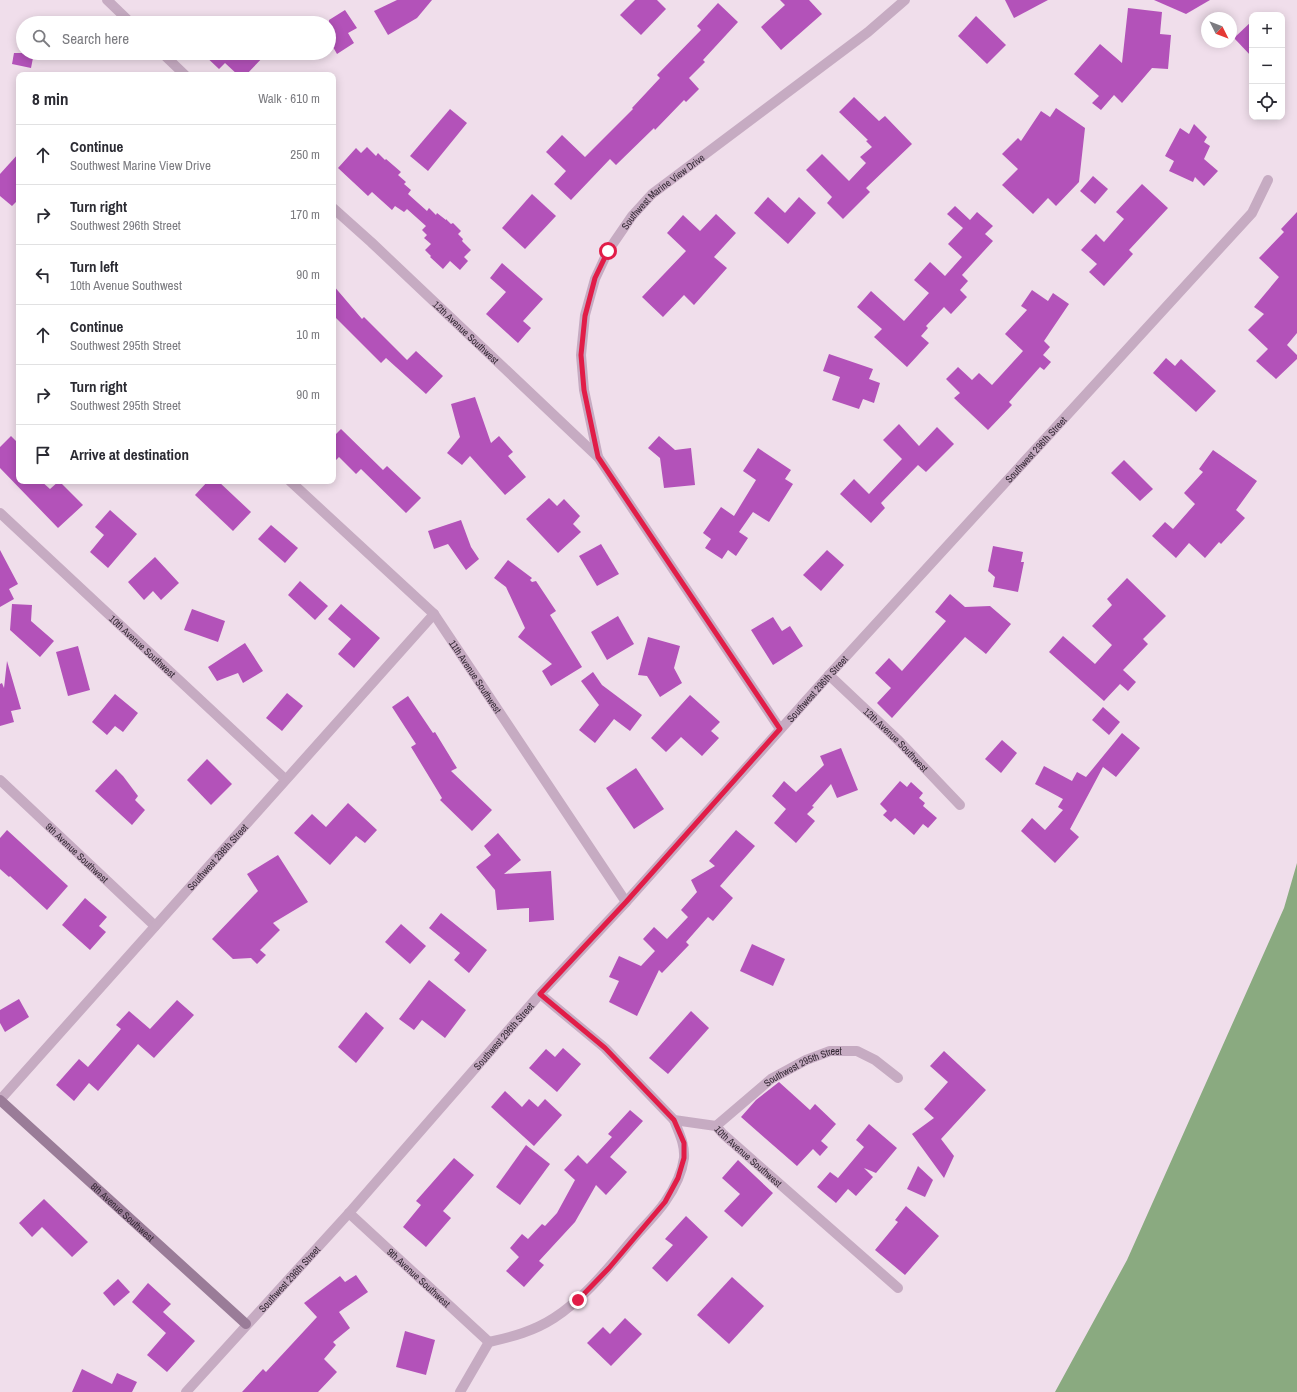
<!DOCTYPE html>
<html lang="en">
<head>
<meta charset="utf-8">
<style>
  body { margin:0; font-family:"Archivo Narrow",sans-serif; background:#f2f2f3; color:#2b2b33 }
  .controls { position:absolute; right:12px; top:12px; display:grid; overflow:hidden; border-radius:8px; box-shadow:0 2px 10px #0003 }
  .controls button { width:36px; height:36px; display:grid; place-items:center; padding:0; border:0; border-bottom:1px solid #e1e1e2; background:#fff; color:#2b2b33; font:20px sans-serif }
  .compass { position:absolute; left:1201px; top:12px; width:36px; height:36px; border-radius:50%; background:#fff; box-shadow:0 2px 10px #0003; rotate:132deg }
  .stop { position:absolute; width:12px; height:12px; margin:-9px; border:3px solid #e11d48; border-radius:50%; background:#fff }
  .stop.end { background:#e11d48; border-color:#fff; box-shadow:0 1px 4px #0008 }
  .list { margin:0; padding:0; list-style:none }
  h2 { display:flex; justify-content:space-between; align-items:center; height:52px; margin:0; padding:0 16px; font-size:17px }
  h2 small { font-size:13px; font-weight:400; color:#7c7c81 }
  .list li { display:grid; grid-template-columns:26px 1fr auto; gap:12px; align-items:center; box-sizing:border-box; height:60px; padding:0 16px; border-top:1px solid #e1e1e2 }
  .list b { display:block; font-size:15px; white-space:nowrap }
  .list p { margin:0; font-size:13px; white-space:nowrap; color:#7c7c81 }
  .list em { font-size:13px; font-style:normal; color:#7c7c81 }
  .icon { flex:none; width:22px; height:22px; fill:none; stroke:currentColor; stroke-width:2; stroke-linecap:round; stroke-linejoin:round }
  .map { position:relative; flex:none; width:1297px; height:1392px; overflow:hidden }
  .search { position:absolute; background:#fff; box-shadow:0 2px 10px #0003; left:16px; top:16px; width:320px; height:44px; display:flex; align-items:center; gap:10px; box-sizing:border-box; padding:0 14px; border-radius:22px; color:#7c7c81; font-size:15px }
  .panel { position:absolute; background:#fff; box-shadow:0 2px 10px #0003; left:16px; top:72px; width:320px; height:412px; border-radius:8px }
  .map>svg:first-child { display:block }
</style>
</head>
<body>
<div class="map">
<svg width="1297" height="1392" viewBox="0 0 1297 1392">
  <rect width="100%" height="100%" fill="#f0deeb"/>
  <polygon fill="#8aaa80" points="1297,863 1297,1392 1055,1392 1127,1260 1284,908"/>
  <g fill="#b352b9">
    <polygon points="397,0 432,0 417,18 388,35 374,11"/>
    <polygon points="635,0 657,0 666,9 641,35 620,15"/>
    <polygon points="780,0 809,0 822,14 781,50 761,27 785,5"/>
    <polygon points="1005,0 1048,0 1014,18"/>
    <polygon points="1154,0 1210,0 1186,14"/>
    <polygon points="718,3 738,22 703,60 705,62 689,78 699,89 686,102 684,100 655,130 654,128 616,165 610,159 571,200 554,184 566,171 546,152 562,135 585,157 633,109 632,108 660,78 657,75 701,30 697,26"/>
    <polygon points="1128,8 1162,12 1160,34 1171,35 1168,69 1152,68 1122,103 1114,95 1101,110 1092,103 1099,96 1074,74 1100,44 1122,63"/>
    <polygon points="345,10 357,28 348,33 354,43 337,54 329,40 329,20"/>
    <polygon points="976,16 1006,45 987,64 958,36"/>
    <polygon points="1252,21 1252,57 1234,38"/>
    <polygon points="14,53 34,53 31,68 12,64"/>
    <polygon points="202,53 267,53 246,75 238,75 225,63 219,69"/>
    <polygon points="854,97 879,121 885,116 912,144 866,188 870,192 843,219 827,203 832,197 806,170 822,154 849,181 866,163 860,157 872,147 866,141 868,140 839,112"/>
    <polygon points="1056,108 1085,128 1079,182 1056,206 1048,198 1033,214 1002,185 1018,169 1002,154 1018,138 1021,141 1041,111 1050,117"/>
    <polygon points="450,109 467,123 428,171 410,156"/>
    <polygon points="1194,124 1207,137 1204,142 1210,146 1204,159 1218,171 1204,186 1195,177 1193,182 1169,171 1174,161 1165,156 1180,128 1189,134"/>
    <polygon points="367,147 376,156 378,153 385,160 386,159 401,172 398,175 406,182 404,184 411,190 408,194 427,211 429,208 436,215 437,213 446,220 446,219 451,224 453,223 461,231 458,234 463,239 462,241 471,250 464,257 468,261 460,270 450,261 443,269 430,257 431,256 425,250 431,244 424,238 427,235 422,230 426,226 407,209 404,212 395,206 392,210 372,192 368,196 338,168 356,148 361,153"/>
    <polygon points="19,153 19,199 12,206 0,196 0,174"/>
    <polygon points="1093,176 1108,189 1095,204 1080,191"/>
    <polygon points="1142,184 1168,208 1129,250 1133,254 1104,286 1089,272 1097,264 1081,250 1096,234 1104,242 1124,219 1116,212"/>
    <polygon points="532,194 556,216 525,249 502,228"/>
    <polygon points="768,197 785,213 799,197 816,213 788,244 754,213"/>
    <polygon points="955,206 970,220 977,212 993,226 985,234 993,241 962,275 968,281 960,290 967,297 951,314 944,307 926,326 928,328 921,336 929,343 907,367 874,337 882,329 857,307 871,291 904,321 929,293 914,280 930,262 945,276 962,257 948,244 963,228 947,214"/>
    <polygon points="1297,212 1297,333 1287,345 1297,355 1297,359 1276,379 1256,361 1268,349 1248,330 1264,314 1254,307 1279,277 1259,258 1284,232 1281,229"/>
    <polygon points="716,214 736,233 714,257 727,268 694,305 684,295 663,317 642,297 686,251 667,233 683,215 700,231"/>
    <polygon points="502,263 543,299 523,321 531,328 518,343 486,314 506,292 490,278"/>
    <polygon points="333,285 362,319 364,317 407,360 416,351 443,376 426,394 386,358 381,363 333,315"/>
    <polygon points="1032,290 1048,301 1053,293 1069,304 1044,341 1050,347 1043,355 1051,362 1044,370 1040,367 1009,402 1012,405 988,430 954,398 960,393 946,379 958,367 972,380 979,373 992,385 1023,351 1005,334 1027,310 1021,306"/>
    <polygon points="829,354 873,369 869,379 880,383 874,403 863,399 859,409 832,400 840,377 823,371"/>
    <polygon points="1166,358 1175,366 1181,359 1216,391 1196,412 1153,373"/>
    <polygon points="475,397 491,443 499,436 513,452 508,456 526,477 505,495 470,456 462,465 447,453 460,437 451,404"/>
    <polygon points="899,424 919,446 937,427 954,444 926,472 918,465 881,503 885,508 871,523 840,494 854,479 869,494 902,459 883,440"/>
    <polygon points="341,429 383,470 387,466 421,498 406,513 361,469 356,474 339,457 333,463 333,437"/>
    <polygon points="11,436 19,444 19,481 41,481 50,489 59,481 83,505 58,528 0,468 0,447"/>
    <polygon points="659,436 675,450 691,448 695,485 664,488 660,458 648,448"/>
    <polygon points="758,448 791,470 785,479 793,484 769,522 753,512 739,532 748,538 736,556 728,550 722,559 705,548 711,539 703,533 721,507 734,516 756,480 743,471"/>
    <polygon points="1213,450 1257,481 1236,510 1245,518 1221,544 1219,542 1205,558 1189,543 1176,558 1152,536 1165,522 1173,529 1195,504 1184,493 1203,472 1199,469"/>
    <polygon points="1124,460 1153,489 1140,501 1111,473"/>
    <polygon points="208,481 218,481 251,512 233,531 195,495"/>
    <polygon points="549,498 557,506 564,499 580,516 573,524 581,532 558,553 526,519"/>
    <polygon points="110,510 137,534 108,568 90,552 104,535 95,527"/>
    <polygon points="461,520 471,547 479,559 466,570 448,544 434,549 428,531"/>
    <polygon points="271,525 298,548 285,563 258,539"/>
    <polygon points="601,544 619,574 597,586 579,556"/>
    <polygon points="993,546 1023,552 1021,562 1024,562 1018,592 993,587 995,577 988,571"/>
    <polygon points="0,550 18,584 9,589 14,599 0,607"/>
    <polygon points="827,550 844,565 821,591 803,575"/>
    <polygon points="155,557 179,583 161,600 153,591 144,600 128,582"/>
    <polygon points="508,560 532,578 530,580 532,582 536,581 556,611 550,615 582,667 551,686 542,671 552,664 518,637 525,628 506,587 494,578"/>
    <polygon points="1127,578 1166,616 1143,639 1148,644 1123,670 1136,682 1128,691 1120,684 1104,701 1049,652 1063,636 1095,664 1112,645 1092,626 1112,605 1107,599"/>
    <polygon points="300,581 328,606 315,620 288,595"/>
    <polygon points="950,594 965,607 990,606 1011,624 986,654 965,637 892,718 877,703 891,688 875,673 889,658 902,671 946,621 935,612"/>
    <polygon points="12,604 32,605 31,621 54,641 40,657 10,630"/>
    <polygon points="341,604 380,638 354,668 338,654 351,639 328,619"/>
    <polygon points="192,609 225,621 218,642 184,630"/>
    <polygon points="618,616 634,644 607,660 591,632"/>
    <polygon points="773,617 782,631 790,626 803,646 773,665 751,630"/>
    <polygon points="648,637 680,646 674,668 682,683 660,697 647,676 638,675"/>
    <polygon points="245,643 263,671 243,683 238,673 217,681 208,667"/>
    <polygon points="78,646 90,690 68,696 56,652"/>
    <polygon points="7,661 21,709 11,711 14,722 0,726 0,684 2,683 4,688"/>
    <polygon points="593,672 602,685 642,715 630,731 614,719 595,743 579,730 599,705 581,681"/>
    <polygon points="287,693 303,706 282,731 266,718"/>
    <polygon points="115,694 138,713 123,732 115,726 107,735 92,722"/>
    <polygon points="690,695 720,722 711,731 719,738 702,756 681,737 666,752 651,738"/>
    <polygon points="408,696 433,733 435,732 457,768 451,771 492,810 472,831 440,800 442,798 411,747 416,744 392,707"/>
    <polygon points="1103,707 1120,722 1109,735 1092,720"/>
    <polygon points="1122,733 1140,748 1116,777 1103,767 1070,829 1079,837 1055,863 1021,831 1032,818 1045,830 1063,810 1058,807 1063,799 1035,784 1044,766 1072,781 1077,772 1086,777"/>
    <polygon points="1002,740 1017,753 1001,773 985,759"/>
    <polygon points="841,748 858,790 837,798 831,784 812,806 814,807 807,814 815,821 796,843 774,823 786,809 772,796 784,781 796,792 824,765 820,756"/>
    <polygon points="207,759 232,784 211,805 187,780"/>
    <polygon points="636,768 664,809 634,829 606,788"/>
    <polygon points="116,769 123,776 138,796 135,800 145,810 132,825 95,791"/>
    <polygon points="900,781 907,787 911,782 923,793 919,798 925,803 923,806 937,818 928,828 923,824 914,835 895,818 891,822 883,815 887,811 880,804"/>
    <polygon points="348,803 377,830 365,843 356,836 330,865 294,833 312,814 326,827"/>
    <polygon points="7,830 68,886 47,910 10,876 9,877 0,869 0,838"/>
    <polygon points="736,830 755,846 720,886 733,898 713,921 708,917 686,942 689,945 662,973 659,970 637,1016 609,1002 619,981 609,977 619,956 641,966 655,951 643,939 654,927 667,939 688,917 681,910 697,892 691,880 715,866 709,861"/>
    <polygon points="498,833 521,860 504,874 551,871 554,920 529,922 529,908 497,910 495,890 476,867 491,855 484,846"/>
    <polygon points="278,855 308,902 273,923 280,930 260,950 266,955 257,964 251,958 233,959 212,939 258,891 247,874"/>
    <polygon points="85,898 107,917 99,926 106,932 90,950 62,925"/>
    <polygon points="441,913 487,950 469,973 454,960 460,953 429,928"/>
    <polygon points="401,924 426,946 410,964 385,942"/>
    <polygon points="752,944 785,959 773,986 740,971"/>
    <polygon points="429,980 466,1010 445,1038 422,1020 414,1030 399,1019"/>
    <polygon points="19,999 29,1017 5,1032 0,1023 0,1010"/>
    <polygon points="177,1000 194,1015 154,1058 138,1044 98,1091 89,1083 74,1101 56,1085 79,1059 88,1067 121,1029 116,1025 129,1011 150,1029"/>
    <polygon points="691,1011 709,1028 668,1074 649,1058"/>
    <polygon points="366,1012 384,1028 356,1063 338,1047"/>
    <polygon points="563,1048 581,1064 557,1092 529,1068 546,1049 555,1057"/>
    <polygon points="944,1051 986,1090 941,1139 954,1156 944,1178 912,1134 934,1118 924,1109 948,1082 930,1066"/>
    <polygon points="779,1082 810,1110 815,1104 836,1124 821,1141 828,1147 820,1156 813,1149 797,1166 741,1117 756,1100"/>
    <polygon points="505,1091 522,1107 529,1099 538,1107 545,1099 562,1115 534,1146 491,1107"/>
    <polygon points="630,1110 643,1121 610,1157 627,1172 606,1195 596,1185 575,1222 539,1261 544,1265 524,1287 506,1271 519,1257 510,1248 522,1234 528,1239 542,1224 545,1226 557,1213 575,1180 564,1170 578,1155 587,1164 612,1137 608,1134"/>
    <polygon points="869,1124 897,1148 876,1173 864,1168 873,1177 856,1196 848,1189 836,1203 817,1187 830,1172 838,1178 864,1147 856,1140"/>
    <polygon points="526,1145 550,1164 520,1205 496,1187"/>
    <polygon points="454,1158 474,1175 443,1211 451,1218 426,1247 403,1227 421,1205 416,1201"/>
    <polygon points="738,1160 773,1193 742,1227 724,1211 740,1194 722,1178"/>
    <polygon points="918,1166 933,1180 925,1197 907,1189"/>
    <polygon points="44,1199 88,1242 72,1257 42,1227 32,1237 19,1223"/>
    <polygon points="906,1206 939,1236 905,1275 875,1250 898,1222 895,1220"/>
    <polygon points="686,1216 708,1237 667,1282 652,1268 673,1245 665,1239"/>
    <polygon points="356,1275 368,1292 339,1312 350,1328 333,1342 336,1345 324,1359 337,1372 318,1392 242,1392 263,1369 266,1372 317,1317 304,1303 340,1276 345,1282"/>
    <polygon points="732,1277 764,1306 729,1344 697,1315"/>
    <polygon points="118,1279 130,1292 114,1306 103,1293"/>
    <polygon points="148,1283 171,1304 163,1312 195,1341 167,1372 147,1355 166,1333 132,1302"/>
    <polygon points="625,1318 642,1334 611,1366 587,1343 603,1327 610,1334"/>
    <polygon points="405,1331 435,1340 426,1375 396,1367"/>
    <polygon points="82,1369 112,1384 117,1373 137,1382 132,1392 72,1392"/>
  </g>
  <g fill="none" stroke-linecap="round" stroke-linejoin="round">
    <g stroke="#c6abc2" stroke-width="10">
      <polyline points="107,0 131,23"/>
      <polyline points="162,53 185,75"/>
      <path id="s1" d="M333 208 371 242 598 457"/>
      <path id="s2" d="M290 481 434 614 626 902"/>
      <path id="s3" d="M0 513 285 779"/>
      <path id="s4" d="M829 675 899 741 960 805"/>
      <path id="s5" d="M780 729 598 457 584 390 581 355 585 315 595 279 608 251 632 216 652 194 868 32 905 0"/>
      <path id="s6" d="M0 780 155 926"/>
      <path id="s7" d="M540 994 605 1048 674 1120 716 1126 723 1134 898 1288"/>
      <path id="s8" d="M0 1100 434 614"/>
      <path id="s9" d="M716 1126 771 1079 806 1060 830 1051H857L875 1060 898 1078"/>
      <path id="s10" d="M349 1213 489 1342"/>
      <path id="s11" d="M186 1392 349 1213 540 994 626 902 829 675 1252 213 1268 180"/>
      <path d="M460 1392 489 1342C512 1337 534 1331 554 1318 585 1298 609 1267 633 1239 643 1227 656 1215 665 1202 674 1189 682 1173 684 1158 685 1144 679 1133 674 1120"/>
    </g>
    <path stroke="#9a7c98" stroke-width="10" id="s12" d="M0 1100 246 1324"/>
  </g>
  <g fill="none" stroke-linecap="round" stroke-linejoin="round">
    <polyline stroke="#e11d48" stroke-width="5" points="578,1300 609,1268 665,1202 678,1178 684,1158 684,1143 674,1120 605,1048 540,994 626,902 780,729 598,457 584,390 581,355 585,316 595,278 608,251"/>
  </g>
  <g text-anchor="middle" dominant-baseline="central" stroke-width="3.5" stroke-linejoin="round" paint-order="stroke">
    <g font-size="10" fill="#352935" stroke="#f8eaf4">
      <text stroke="none"><textPath href="#s5" startOffset="621">Southwest Marine View Drive</textPath></text>
      <text stroke="none"><textPath href="#s1" startOffset="182">12th Avenue Southwest</textPath></text>
      <text stroke="none"><textPath href="#s11" startOffset="1269">Southwest 296th Street</textPath></text>
      <text stroke="none"><textPath href="#s3" startOffset="195">10th Avenue Southwest</textPath></text>
      <text stroke="none"><textPath href="#s2" startOffset="271">11th Avenue Southwest</textPath></text>
      <text stroke="none"><textPath href="#s11" startOffset="945">Southwest 296th Street</textPath></text>
      <text stroke="none"><textPath href="#s4" startOffset="93">12th Avenue Southwest</textPath></text>
      <text stroke="none"><textPath href="#s6" startOffset="106">9th Avenue Southwest</textPath></text>
      <text stroke="none"><textPath href="#s8" startOffset="326">Southwest 298th Street</textPath></text>
      <text stroke="none"><textPath href="#s11" startOffset="477">Southwest 296th Street</textPath></text>
      <text stroke="none"><textPath href="#s9" startOffset="107">Southwest 295th Street</textPath></text>
      <text stroke="none"><textPath href="#s7" startOffset="271">10th Avenue Southwest</textPath></text>
      <text stroke="none"><textPath href="#s12" startOffset="166">8th Avenue Southwest</textPath></text>
      <text stroke="none"><textPath href="#s10" startOffset="95">9th Avenue Southwest</textPath></text>
      <text stroke="none"><textPath href="#s11" startOffset="153">Southwest 296th Street</textPath></text>
    </g>
  </g>
</svg>
<div class="controls">
<button>+</button>
<button>−</button>
<button><svg class="icon" aria-label="locate" viewBox="0 0 24 24"><circle cx="12" cy="12" r="6"/><path d="M12 2v4M12 18v4M2 12h4M18 12h4"/></svg></button>
</div>
<svg class="compass" viewBox="-18 -18 36 36"><path d="M0-13l5 13h-10z" fill="#e53935"/><path d="M0 13l5-13h-10z" fill="#7c7c81"/></svg>
<div class="stop" style="left:608px;top:251px"></div>
<div class="stop end" style="left:578px;top:1300px"></div>
<div class="search"><svg class="icon" aria-label="search" viewBox="0 0 24 24"><circle cx="10" cy="10" r="6"/><path d="M15 15l6 6"/></svg>Search here</div>
<section class="panel">
<h2>8 min<small>Walk · 610 m</small></h2>
<ul class="list">
<li><svg class="icon" aria-label="ahead" viewBox="0 0 24 24"><path d="M12 20V5M6 11l6-6 6 6"/></svg><div><b>Continue</b><p>Southwest Marine View Drive</p></div><em>250 m</em></li>
<li><svg class="icon" aria-label="right" viewBox="0 0 24 24"><path d="M7 20v-9h11M14 6l5 5-5 5"/></svg><div><b>Turn right</b><p>Southwest 296th Street</p></div><em>170 m</em></li>
<li><svg class="icon" aria-label="left" viewBox="0 0 24 24"><path d="M17 20v-9H6M10 6l-5 5 5 5"/></svg><div><b>Turn left</b><p>10th Avenue Southwest</p></div><em>90 m</em></li>
<li><svg class="icon" aria-label="ahead" viewBox="0 0 24 24"><path d="M12 20V5M6 11l6-6 6 6"/></svg><div><b>Continue</b><p>Southwest 295th Street</p></div><em>10 m</em></li>
<li><svg class="icon" aria-label="right" viewBox="0 0 24 24"><path d="M7 20v-9h11M14 6l5 5-5 5"/></svg><div><b>Turn right</b><p>Southwest 295th Street</p></div><em>90 m</em></li>
<li><svg class="icon" aria-label="arrive" viewBox="0 0 24 24"><path d="M6 21V4h12l-3 4 3 4H6"/></svg><div><b>Arrive at destination</b></div></li>
</ul>
</section>
</div>
</body>
</html>
